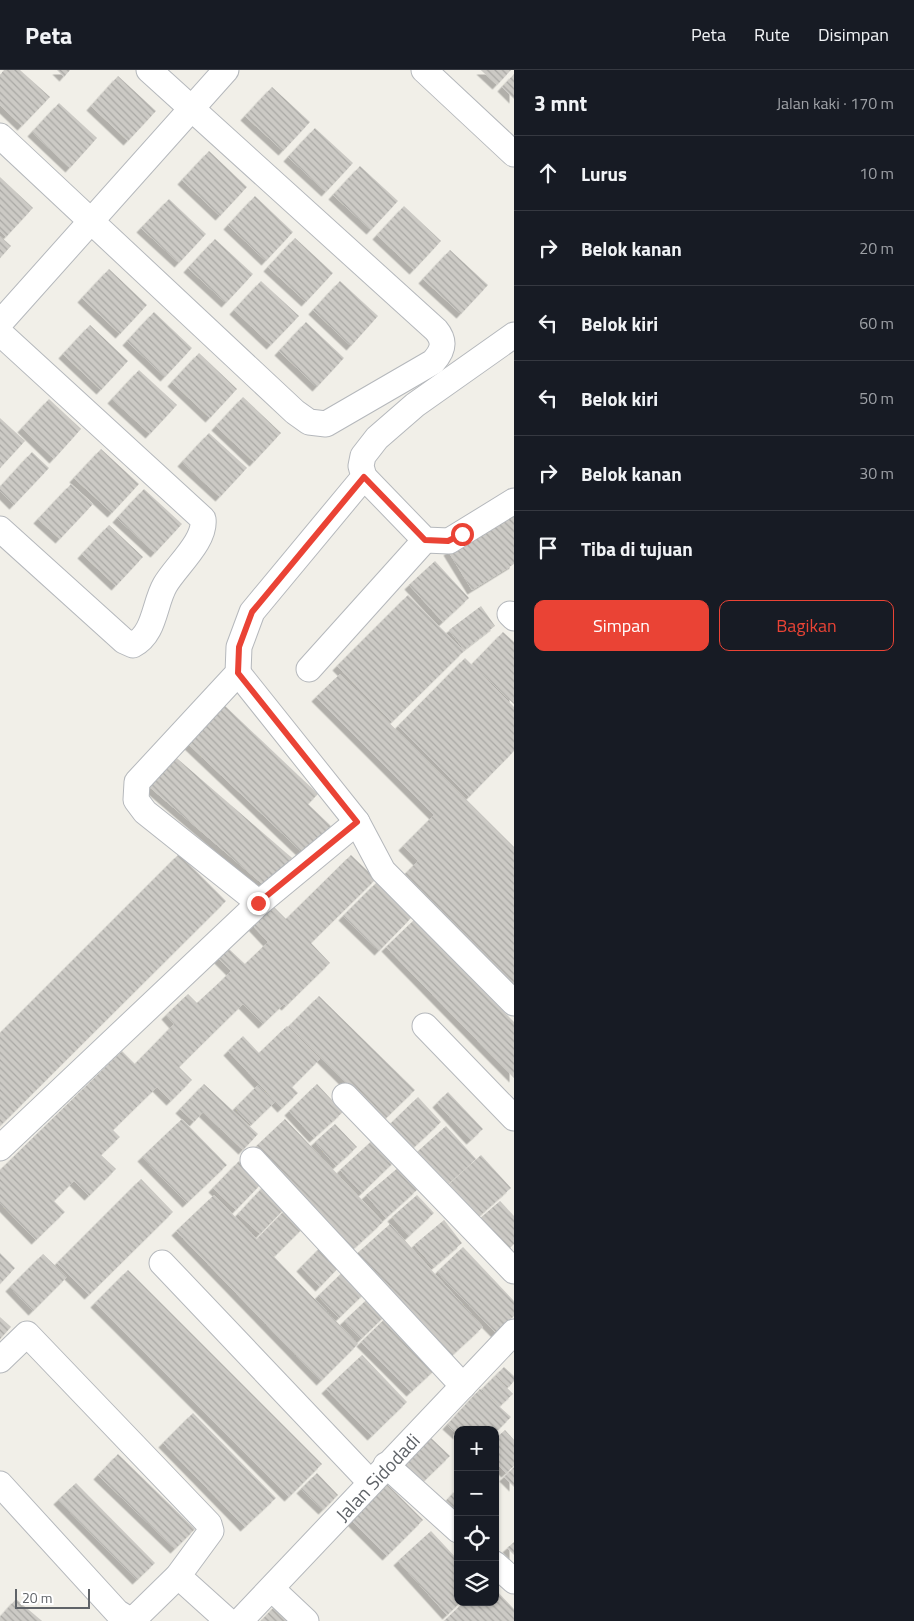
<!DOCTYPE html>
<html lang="id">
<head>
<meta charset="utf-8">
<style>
  body { margin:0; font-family:"Titillium Web",sans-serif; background:#242831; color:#f1f3f6 }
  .controls { position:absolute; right:15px; bottom:15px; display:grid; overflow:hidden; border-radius:10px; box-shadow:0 1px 4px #0004 }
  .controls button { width:45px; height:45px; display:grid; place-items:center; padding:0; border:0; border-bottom:1px solid #363941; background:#171b24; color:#f1f3f6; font:25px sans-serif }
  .scale { position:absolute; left:15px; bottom:12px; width:75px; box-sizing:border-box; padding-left:5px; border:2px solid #5f6368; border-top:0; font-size:14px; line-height:18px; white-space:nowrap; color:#5f6368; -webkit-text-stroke:4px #fff; paint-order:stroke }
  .stop { position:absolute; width:15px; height:15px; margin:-11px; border:4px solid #ea4335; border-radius:50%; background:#fff }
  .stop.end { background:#ea4335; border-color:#fff; box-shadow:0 1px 5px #0008 }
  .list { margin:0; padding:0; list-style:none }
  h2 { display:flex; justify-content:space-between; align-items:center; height:65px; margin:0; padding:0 20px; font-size:21px }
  h2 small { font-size:16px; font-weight:400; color:#9ea1a6 }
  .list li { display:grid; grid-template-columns:32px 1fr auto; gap:15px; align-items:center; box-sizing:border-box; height:75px; padding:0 20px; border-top:1px solid #363941 }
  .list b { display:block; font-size:19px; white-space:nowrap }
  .list em { font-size:16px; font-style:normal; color:#9ea1a6 }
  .actions { display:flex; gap:10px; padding:15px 20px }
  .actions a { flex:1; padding:11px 0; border:1px solid #ea4335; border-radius:10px; text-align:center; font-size:18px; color:#ea4335 }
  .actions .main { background:#ea4335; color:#fff }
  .icon { flex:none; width:28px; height:28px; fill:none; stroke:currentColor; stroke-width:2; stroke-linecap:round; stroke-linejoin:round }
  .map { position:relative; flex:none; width:514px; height:1551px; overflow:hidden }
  header { display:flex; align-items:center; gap:30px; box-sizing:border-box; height:70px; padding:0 25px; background:#171b24; border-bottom:1px solid #363941 }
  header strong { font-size:24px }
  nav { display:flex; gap:28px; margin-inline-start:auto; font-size:18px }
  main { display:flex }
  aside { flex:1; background:#171b24 }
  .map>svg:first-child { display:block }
</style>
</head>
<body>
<header>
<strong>Peta</strong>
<nav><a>Peta</a><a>Rute</a><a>Disimpan</a></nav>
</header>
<main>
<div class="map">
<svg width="514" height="1551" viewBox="0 0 514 1551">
  <defs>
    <pattern id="building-back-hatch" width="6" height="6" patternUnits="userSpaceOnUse" patternTransform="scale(1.25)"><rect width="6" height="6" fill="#cccac5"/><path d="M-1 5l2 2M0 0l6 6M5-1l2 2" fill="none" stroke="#a9a8a4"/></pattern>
    <filter id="shadow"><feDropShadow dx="-4.5" dy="4.5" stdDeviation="0" flood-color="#0004"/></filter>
  </defs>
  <rect width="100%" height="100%" fill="#f1efe8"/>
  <g fill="url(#building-back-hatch)" filter="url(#shadow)">
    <polygon points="4,0 20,0 50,27 22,56 0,35 0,5"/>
    <polygon points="57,0 70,0 64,7"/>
    <polygon points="481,0 511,0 497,15"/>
    <polygon points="514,4 514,29 502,17"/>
    <polygon points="118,6 156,41 128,71 91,36"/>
    <polygon points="272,17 310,52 283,81 245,46"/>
    <polygon points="59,33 97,68 70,98 32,62"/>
    <polygon points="315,58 353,93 326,122 288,87"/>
    <polygon points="209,81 247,117 220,146 182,110"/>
    <polygon points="360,96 398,131 371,160 333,125"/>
    <polygon points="0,107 33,138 6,167 0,161"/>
    <polygon points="255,126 293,162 266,191 228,155"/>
    <polygon points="169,129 206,164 179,193 141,158"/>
    <polygon points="404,136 441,171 414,200 377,165"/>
    <polygon points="0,166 11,176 0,188"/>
    <polygon points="295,168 333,203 306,232 268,197"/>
    <polygon points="215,169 253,204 226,233 188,198"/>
    <polygon points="450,180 488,215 461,244 423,209"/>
    <polygon points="109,199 147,235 120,264 82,228"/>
    <polygon points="261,211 299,246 271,275 234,240"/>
    <polygon points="340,211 378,246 351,276 313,240"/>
    <polygon points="154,242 192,278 165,307 127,271"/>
    <polygon points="306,252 344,288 317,317 279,281"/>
    <polygon points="90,255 128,291 101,320 63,284"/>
    <polygon points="199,283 237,319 210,348 172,312"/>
    <polygon points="139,300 177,335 150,364 112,329"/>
    <polygon points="243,327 281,363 254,392 216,356"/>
    <polygon points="49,329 81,359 54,389 22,358"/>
    <polygon points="0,348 25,371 0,398"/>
    <polygon points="209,363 247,398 220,427 182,392"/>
    <polygon points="101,379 139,414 112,443 74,408"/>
    <polygon points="32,382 49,398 14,435 0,421 0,417"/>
    <polygon points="71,414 93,434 60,469 38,449"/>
    <polygon points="144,419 182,454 155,483 117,448"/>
    <polygon points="514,441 514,494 472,520 448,481"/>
    <polygon points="109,455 143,487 116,516 82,484"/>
    <polygon points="435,491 469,528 443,552 409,515"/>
    <polygon points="408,525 464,581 392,652 337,596"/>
    <polygon points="481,536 495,556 464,580 449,560"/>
    <polygon points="503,562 514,572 514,634 472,594"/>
    <polygon points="465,588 514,637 514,681 469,727 398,656"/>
    <polygon points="340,604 514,777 514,926 398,811 418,791 403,776 434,745 316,627"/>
    <polygon points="221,632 318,724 308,734 331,756 304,784 184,670"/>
    <polygon points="172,684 292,788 267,818 146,714"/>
    <polygon points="179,784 226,831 0,1056 0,963"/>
    <polygon points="351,785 376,809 311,873 330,893 286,936 284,934 263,954 243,934 179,997 192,1010 171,1031 157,1017 113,1060 120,1067 101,1085 116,1099 89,1126 74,1111 54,1131 65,1142 36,1170 0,1133 0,1100 122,981 135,994 174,954 166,945 188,924 197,933 221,911 231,901 218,888 228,878 245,894 268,872 253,856 273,836 286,849"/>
    <polygon points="377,812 412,847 379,881 343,846"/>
    <polygon points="414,850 514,952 514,1008 386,877"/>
    <polygon points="319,926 415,1020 384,1050 289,956"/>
    <polygon points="287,956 320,989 292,1017 298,1023 282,1038 228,981 243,966 259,983"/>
    <polygon points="204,1014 258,1064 243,1080 203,1042 194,1052 180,1039"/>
    <polygon points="317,1014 343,1042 314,1068 289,1041"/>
    <polygon points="258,1015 275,1032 251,1055 235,1038"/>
    <polygon points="448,1022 483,1059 471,1070 437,1033"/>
    <polygon points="418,1027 441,1052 411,1080 388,1056"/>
    <polygon points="182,1049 227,1095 187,1133 142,1087"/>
    <polygon points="285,1049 383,1152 348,1184 250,1082"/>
    <polygon points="335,1054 357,1077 336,1096 315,1072"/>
    <polygon points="446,1056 476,1089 446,1116 416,1083"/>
    <polygon points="375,1068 396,1090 362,1123 340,1100"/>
    <polygon points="481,1085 511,1118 475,1150 445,1118"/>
    <polygon points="239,1091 262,1113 236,1140 213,1118"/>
    <polygon points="399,1097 418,1119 386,1148 366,1125"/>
    <polygon points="141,1109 173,1142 89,1225 57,1193"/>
    <polygon points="266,1114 288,1135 260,1164 238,1144"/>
    <polygon points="214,1125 257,1169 287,1138 305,1156 275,1186 258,1170 358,1274 321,1311 176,1161"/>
    <polygon points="417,1125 434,1143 409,1166 392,1147"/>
    <polygon points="500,1131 514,1146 514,1174 506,1182 477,1151"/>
    <polygon points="444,1150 462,1173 434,1197 414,1175"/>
    <polygon points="390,1154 483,1257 445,1292 351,1189"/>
    <polygon points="323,1175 342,1194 320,1217 301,1197"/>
    <polygon points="463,1177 514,1231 514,1246 496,1263 437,1202"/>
    <polygon points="0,1183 15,1198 0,1214"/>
    <polygon points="43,1184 67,1207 33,1241 10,1217"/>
    <polygon points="347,1198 368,1220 339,1248 318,1226"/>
    <polygon points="128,1200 322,1394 289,1427 95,1233"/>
    <polygon points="373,1224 389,1242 361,1269 344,1251"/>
    <polygon points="391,1243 441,1294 411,1322 361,1272"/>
    <polygon points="0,1247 11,1257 0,1269"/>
    <polygon points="362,1285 407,1332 372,1366 326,1319"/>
    <polygon points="504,1297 514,1306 514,1311 509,1317 496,1305"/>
    <polygon points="495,1306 513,1324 500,1336 482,1319"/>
    <polygon points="480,1319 511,1347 495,1363 495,1360 458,1360 458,1365 447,1355"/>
    <polygon points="193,1343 276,1428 245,1457 163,1373"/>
    <polygon points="505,1360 514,1370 514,1396 506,1403 495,1392 495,1369"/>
    <polygon points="431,1368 450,1386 421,1414 402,1396"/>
    <polygon points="118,1384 195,1459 175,1479 98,1405"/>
    <polygon points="514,1397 514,1417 504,1407"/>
    <polygon points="317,1403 338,1425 323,1440 301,1419"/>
    <polygon points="76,1413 155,1493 137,1510 58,1430"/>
    <polygon points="386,1413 423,1450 387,1486 350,1449"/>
    <polygon points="458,1418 458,1449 442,1435"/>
    <polygon points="431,1461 458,1490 458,1532 461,1532 447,1545 398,1491"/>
    <polygon points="514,1472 514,1485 507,1478"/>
    <polygon points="495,1519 514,1539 514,1551 444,1551 464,1532 495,1532"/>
    <polygon points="16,1529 42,1551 0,1551 0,1547"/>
    <polygon points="277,1534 295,1551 261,1551"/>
  </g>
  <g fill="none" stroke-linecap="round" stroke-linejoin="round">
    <defs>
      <g id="minor">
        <polyline points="424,0 514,84"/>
        <path d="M0 66 295 342 309 352 326 354 433 292C443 281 446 272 436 260L149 0"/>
        <polyline points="0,253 226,0"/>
        <path d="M0 263 203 449C206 471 176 496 165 515 154 534 155 564 133 575L124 571 0 459"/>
        <polyline points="364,407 425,470 449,471 514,431"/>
        <polyline points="510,544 514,548"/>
        <polyline points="309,599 425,470"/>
        <polyline points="238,603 357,752 383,801 514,933"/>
        <polyline points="259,833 145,742 136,730 137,712 238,603 239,577 252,542 364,407 361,396 363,386 377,368 415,335 514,265"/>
        <polyline points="425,956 514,1048"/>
        <polyline points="345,1026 514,1201"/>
        <polyline points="0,1078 259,833 357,752"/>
        <polyline points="253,1090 463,1316"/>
        <polyline points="162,1193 370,1412"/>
        <polyline points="0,1290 27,1264 209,1454 211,1461 178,1506 134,1549 125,1547 117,1542 0,1414"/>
        <polyline points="386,1395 458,1460"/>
        <polyline points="495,1494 514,1511"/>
        <polyline points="178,1506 228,1551"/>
        <polyline points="272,1519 306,1551"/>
        <path id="s1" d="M240 1551 514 1262"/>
      </g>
    </defs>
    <use href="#minor" stroke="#b5b8bc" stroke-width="27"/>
    <use href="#minor" stroke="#fff" stroke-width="25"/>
  </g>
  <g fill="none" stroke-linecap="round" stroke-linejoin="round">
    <polyline stroke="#ea4335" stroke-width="6" points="258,833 357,752 238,603 239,577 252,542 364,407 425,470 448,471 462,464"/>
  </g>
  <g text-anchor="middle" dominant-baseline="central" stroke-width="5" stroke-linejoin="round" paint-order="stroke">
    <g font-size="19" fill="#5f6368" stroke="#fff">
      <text stroke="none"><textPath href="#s1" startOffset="199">Jalan Sidodadi</textPath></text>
    </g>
  </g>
</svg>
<div class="controls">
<button>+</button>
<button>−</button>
<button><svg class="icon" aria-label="locate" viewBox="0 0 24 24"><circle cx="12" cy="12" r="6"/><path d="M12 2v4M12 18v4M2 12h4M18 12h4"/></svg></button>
<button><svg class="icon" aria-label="layers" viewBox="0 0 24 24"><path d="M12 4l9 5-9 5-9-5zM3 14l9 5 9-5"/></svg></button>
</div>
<div class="scale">20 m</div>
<div class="stop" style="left:462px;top:464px"></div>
<div class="stop end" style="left:258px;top:833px"></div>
</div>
<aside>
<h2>3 mnt<small>Jalan kaki · 170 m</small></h2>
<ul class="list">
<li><svg class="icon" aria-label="ahead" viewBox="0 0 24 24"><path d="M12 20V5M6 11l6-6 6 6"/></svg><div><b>Lurus</b></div><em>10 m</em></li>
<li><svg class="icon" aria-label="right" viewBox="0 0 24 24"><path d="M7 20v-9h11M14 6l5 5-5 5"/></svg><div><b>Belok kanan</b></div><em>20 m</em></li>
<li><svg class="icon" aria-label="left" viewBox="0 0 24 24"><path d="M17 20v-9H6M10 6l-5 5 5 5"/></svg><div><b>Belok kiri</b></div><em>60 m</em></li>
<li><svg class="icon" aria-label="left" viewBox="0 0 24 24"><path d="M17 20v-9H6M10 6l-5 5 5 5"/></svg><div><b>Belok kiri</b></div><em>50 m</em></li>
<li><svg class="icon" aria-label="right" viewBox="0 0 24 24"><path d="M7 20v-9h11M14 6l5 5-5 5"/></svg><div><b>Belok kanan</b></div><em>30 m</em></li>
<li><svg class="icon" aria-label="arrive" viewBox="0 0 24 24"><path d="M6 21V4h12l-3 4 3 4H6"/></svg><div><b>Tiba di tujuan</b></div></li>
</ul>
<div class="actions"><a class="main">Simpan</a><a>Bagikan</a></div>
</aside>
</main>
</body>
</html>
